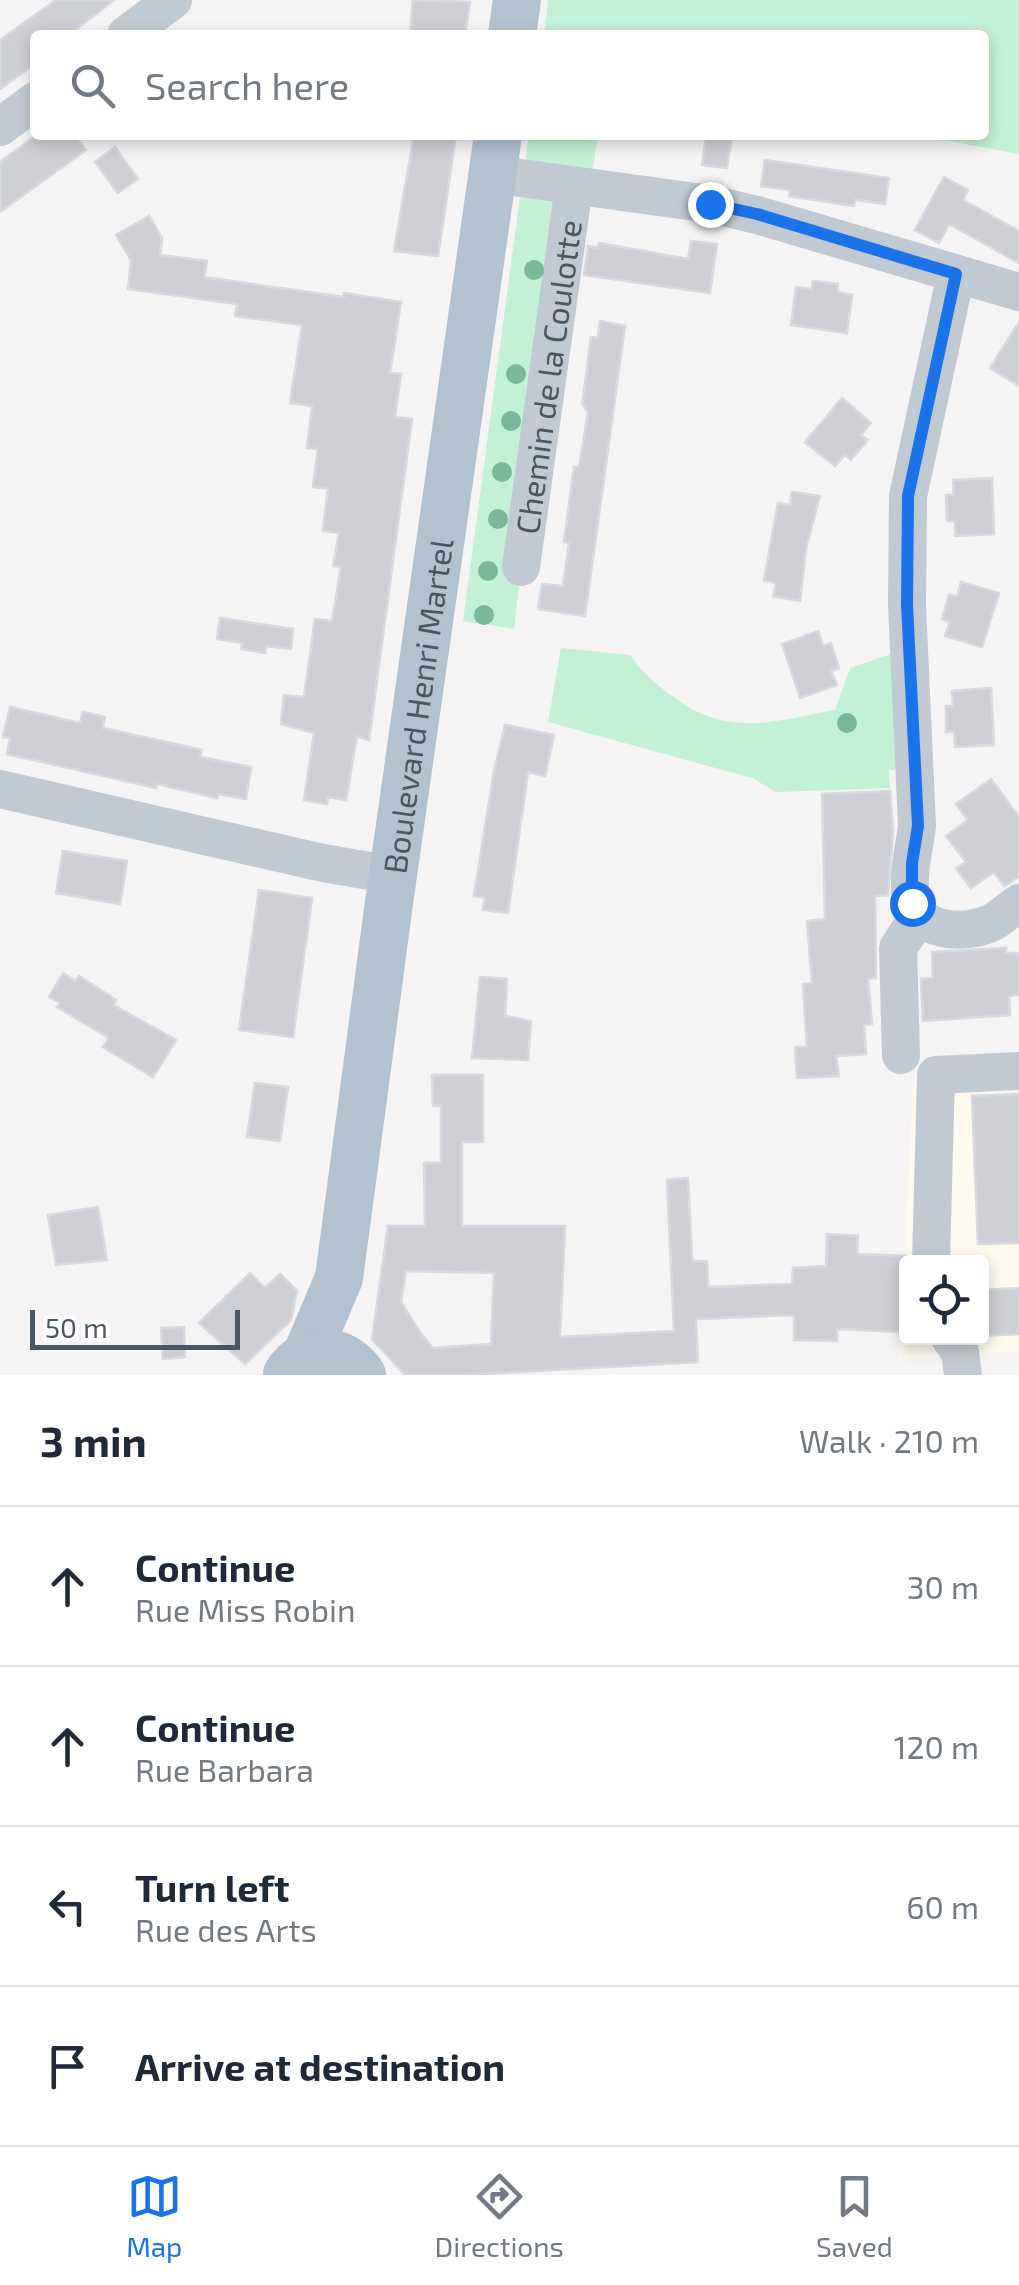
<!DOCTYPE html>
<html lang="en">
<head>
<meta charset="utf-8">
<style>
  body { margin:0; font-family:"Exo 2",sans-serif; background:#f6f6f7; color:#1f2937 }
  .controls { position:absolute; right:30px; bottom:30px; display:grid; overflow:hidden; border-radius:10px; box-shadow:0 5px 15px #0003 }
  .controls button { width:90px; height:90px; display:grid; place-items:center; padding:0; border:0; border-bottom:2px solid #e0e1e3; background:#fff; color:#1f2937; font:50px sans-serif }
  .scale { position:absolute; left:30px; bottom:25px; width:210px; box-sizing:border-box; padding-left:10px; border:5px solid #4a5661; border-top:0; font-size:28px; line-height:35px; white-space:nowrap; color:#4a5661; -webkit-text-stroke:8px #fff; paint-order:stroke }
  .stop { position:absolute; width:30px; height:30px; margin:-22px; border:8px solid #1a73e8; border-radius:50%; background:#fff }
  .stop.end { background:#1a73e8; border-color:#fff; box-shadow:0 2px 10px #0008 }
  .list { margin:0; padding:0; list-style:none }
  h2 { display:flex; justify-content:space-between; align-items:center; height:130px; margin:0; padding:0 40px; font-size:42px }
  h2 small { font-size:32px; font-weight:400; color:#747a83 }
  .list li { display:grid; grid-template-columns:65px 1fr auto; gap:30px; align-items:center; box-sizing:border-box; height:160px; padding:0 40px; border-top:2px solid #e0e1e3 }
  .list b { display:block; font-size:38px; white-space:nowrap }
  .list p { margin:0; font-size:32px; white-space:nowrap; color:#747a83 }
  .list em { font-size:32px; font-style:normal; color:#747a83 }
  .icon { flex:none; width:55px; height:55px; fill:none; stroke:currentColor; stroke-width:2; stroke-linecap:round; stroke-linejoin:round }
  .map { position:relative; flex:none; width:1019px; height:1375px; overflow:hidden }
  .search { position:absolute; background:#fff; box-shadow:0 5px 15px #0003; left:30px; right:30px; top:30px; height:110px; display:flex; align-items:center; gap:25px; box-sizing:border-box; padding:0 35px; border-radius:10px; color:#747a83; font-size:38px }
  .sheet { height:770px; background:#fff }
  nav { display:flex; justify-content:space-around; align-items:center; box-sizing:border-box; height:140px; border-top:2px solid #e0e1e3; background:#fff; font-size:28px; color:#747a83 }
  nav a { display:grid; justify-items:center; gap:5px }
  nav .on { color:#1a73e8 }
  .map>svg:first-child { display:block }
</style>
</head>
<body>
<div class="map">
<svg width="1019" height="1375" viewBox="0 0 1019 1375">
  <rect width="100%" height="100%" fill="#f5f3f3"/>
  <path fill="#fdf9ef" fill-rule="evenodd" d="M1019 1064V1352L899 1359 913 1090 918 1069ZM906 1262H982V1338H906Z"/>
  <g fill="#c3f1d5">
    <polygon points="548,0 1019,0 1019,154 916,135 984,135 984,35 544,35"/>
    <polygon points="529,135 598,135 592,173 525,163"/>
    <polygon points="520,197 562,203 514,629 463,621"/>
    <path d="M561 648 630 655C643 674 657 685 675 698 729 738 775 721 835 710L850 668 894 653 899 770H889L890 788 776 792 752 778 548 722Z"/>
  </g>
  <g fill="#cdcfd5" stroke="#d7d9de" stroke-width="2.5" fill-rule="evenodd">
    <polygon points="56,0 114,0 69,35 35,35 35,64 0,89 0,40"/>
    <polygon points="413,0 470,2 465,35 410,35"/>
    <polygon points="36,135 75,135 86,150 0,212 0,162"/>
    <polygon points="414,135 456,135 438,256 394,251"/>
    <polygon points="706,135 732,135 727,168 702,165"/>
    <polygon points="115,147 138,179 118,193 95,162"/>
    <polygon points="765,160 889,178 885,204 855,200 854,206 789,196 790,190 761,186"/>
    <polygon points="944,177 968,190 963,200 1019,231 1019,263 949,224 939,243 915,230"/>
    <polygon points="149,216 162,238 160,255 207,261 204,277 344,297 344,293 401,302 390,373 401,374 395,417 412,419 369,740 357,736 346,800 328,797 327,804 304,800 314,733 281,724 284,695 304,697 315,619 332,621 341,567 333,566 339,533 323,531 328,489 313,487 318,449 307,448 312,406 290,403 302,325 235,316 237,304 128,289 131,260 116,235"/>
    <polygon points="691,241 717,244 710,293 584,275 588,246 598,248 599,243 688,259"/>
    <polygon points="813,281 838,284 837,292 852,295 847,333 791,325 796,287 812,289"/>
    <polygon points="600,321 625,326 585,616 538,609 542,584 563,586 569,543 564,542 574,467 579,468 588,412 582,404 586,377 591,337 598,338"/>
    <polygon points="1019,322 1019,386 990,368"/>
    <polygon points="842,398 871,423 861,435 868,440 851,460 845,455 835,466 805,442"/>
    <polygon points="992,478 994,534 955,536 955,521 947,521 946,495 954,495 953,480"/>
    <polygon points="792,492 820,496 806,548 800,601 773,596 776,583 764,580 778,503 790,505"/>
    <polygon points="961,582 999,593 982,647 945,636 950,622 942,619 949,595 957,597"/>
    <polygon points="220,618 293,629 291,649 266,646 265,653 241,649 242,643 217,639"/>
    <polygon points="818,631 823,646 831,643 839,668 831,671 837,685 800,698 782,644"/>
    <polygon points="991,688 994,745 955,747 954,731 946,732 946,706 953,706 952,691"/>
    <polygon points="10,707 80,723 83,712 105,717 103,728 202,750 200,757 251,767 246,799 218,794 217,798 157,784 156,788 7,754 10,738 3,737"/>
    <polygon points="505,725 554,735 545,776 528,772 508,913 483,910 485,898 474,896 494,771"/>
    <polygon points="991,779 1019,817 1019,877 1004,886 994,872 971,888 956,868 966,862 946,836 968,820 956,804"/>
    <polygon points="890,791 893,832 888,895 875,896 876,978 868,979 872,1024 864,1025 866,1054 836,1056 839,1076 797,1078 795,1047 807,1047 803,984 812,983 807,921 825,919 822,794"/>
    <polygon points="63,851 127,861 120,904 56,893"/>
    <polygon points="259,890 312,898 293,1037 239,1030"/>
    <polygon points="1006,948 1006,953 1019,953 1019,995 1009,996 1010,1015 923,1021 921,979 933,978 932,952"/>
    <polygon points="63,973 75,981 79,976 116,1000 113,1005 176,1040 153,1077 103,1047 109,1038 57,1007 60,1003 49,997"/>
    <polygon points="480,977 507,979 505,1016 531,1021 528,1060 472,1058"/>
    <path d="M432 1075H483V1142H462V1226H565L560 1337 674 1331 667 1180 688 1178 692 1261H707L708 1287 792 1284 793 1268 826 1266 827 1234 858 1236 857 1254 907 1256 904 1332 837 1329V1341L794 1340V1315L696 1319 698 1362 465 1375H405L372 1339 388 1226H425L424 1163H441V1106H433ZM406 1271 494 1273 491 1344 433 1348 419 1331 401 1302Z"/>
    <polygon points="255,1083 288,1087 280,1141 247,1137"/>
    <polygon points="1019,1094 1019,1243 978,1244 972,1096"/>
    <polygon points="98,1207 107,1260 56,1265 48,1215"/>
    <polygon points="250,1273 265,1288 280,1274 297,1291 291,1320 245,1364 199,1323"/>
    <polygon points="1019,1288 1019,1334 982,1336 982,1290"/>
    <polygon points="184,1327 185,1357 163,1359 161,1328"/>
  </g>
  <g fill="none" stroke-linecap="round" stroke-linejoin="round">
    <g stroke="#c1cad2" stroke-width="38">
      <polyline points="126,35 173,0"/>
      <polyline points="0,127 35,101"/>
      <polyline points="492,174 710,204 757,215 1019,292"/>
      <path d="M956 274 908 496 907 605 917 826C914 850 907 875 911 899 918 934 967 935 993 922 1002 917 1010 909 1019 903"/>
      <path id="s1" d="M521 567 574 186"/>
      <polyline points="0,789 323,863 393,875"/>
      <polyline points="901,1055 898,948 919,916"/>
      <polyline points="931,1262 936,1075 1019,1071"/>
      <polyline points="950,1338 960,1352 963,1375"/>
    </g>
    <g stroke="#b3c2d1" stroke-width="48">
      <polyline points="512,35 517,0"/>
      <path id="s2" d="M306 1356 339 1278 388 910 498 135"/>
      <path d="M287 1374C305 1344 344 1347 362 1375"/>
    </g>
  </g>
  <g fill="#7bb799">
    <circle cx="534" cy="270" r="10"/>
    <circle cx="516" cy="374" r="10"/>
    <circle cx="511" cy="421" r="10"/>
    <circle cx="502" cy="472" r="10"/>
    <circle cx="498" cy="519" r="10"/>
    <circle cx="488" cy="571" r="10"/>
    <circle cx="484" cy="615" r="10"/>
    <circle cx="847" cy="723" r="10"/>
  </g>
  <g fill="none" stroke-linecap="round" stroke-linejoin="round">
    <polyline stroke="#1a73e8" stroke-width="12" points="710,204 757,214 956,274 908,496 907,605 918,826 912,863 912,903"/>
  </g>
  <g text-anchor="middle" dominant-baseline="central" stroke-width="8" stroke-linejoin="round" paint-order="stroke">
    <g font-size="32" fill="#4a5661" stroke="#fff">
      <text stroke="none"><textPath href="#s1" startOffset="192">Chemin de la Coulotte</textPath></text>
      <text stroke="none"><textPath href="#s2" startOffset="662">Boulevard Henri Martel</textPath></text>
    </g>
  </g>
</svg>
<div class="controls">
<button><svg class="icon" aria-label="locate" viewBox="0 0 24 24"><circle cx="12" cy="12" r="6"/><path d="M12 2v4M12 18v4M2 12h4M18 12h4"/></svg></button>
</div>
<div class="scale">50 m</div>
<div class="stop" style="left:912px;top:903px"></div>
<div class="stop end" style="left:710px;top:204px"></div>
<div class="search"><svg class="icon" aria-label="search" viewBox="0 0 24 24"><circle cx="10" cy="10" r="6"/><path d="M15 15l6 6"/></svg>Search here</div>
</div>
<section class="sheet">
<h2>3 min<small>Walk · 210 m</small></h2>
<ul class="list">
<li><svg class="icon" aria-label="ahead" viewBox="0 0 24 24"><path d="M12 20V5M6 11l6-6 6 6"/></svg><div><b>Continue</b><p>Rue Miss Robin</p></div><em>30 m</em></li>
<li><svg class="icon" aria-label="ahead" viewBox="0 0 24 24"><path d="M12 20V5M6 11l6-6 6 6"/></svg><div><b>Continue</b><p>Rue Barbara</p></div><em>120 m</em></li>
<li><svg class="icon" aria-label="left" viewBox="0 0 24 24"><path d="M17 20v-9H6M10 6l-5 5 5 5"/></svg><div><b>Turn left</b><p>Rue des Arts</p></div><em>60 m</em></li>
<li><svg class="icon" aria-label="arrive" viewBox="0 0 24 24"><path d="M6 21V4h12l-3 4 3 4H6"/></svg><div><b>Arrive at destination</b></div></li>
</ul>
</section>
<nav>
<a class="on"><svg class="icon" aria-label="map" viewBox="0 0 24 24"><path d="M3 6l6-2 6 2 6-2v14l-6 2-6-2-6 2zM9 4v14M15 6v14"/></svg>Map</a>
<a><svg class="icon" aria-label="directions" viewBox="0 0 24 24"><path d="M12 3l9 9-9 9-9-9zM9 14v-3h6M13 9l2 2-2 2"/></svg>Directions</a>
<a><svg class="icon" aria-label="saved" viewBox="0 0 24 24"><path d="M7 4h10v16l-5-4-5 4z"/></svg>Saved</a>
</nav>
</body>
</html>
